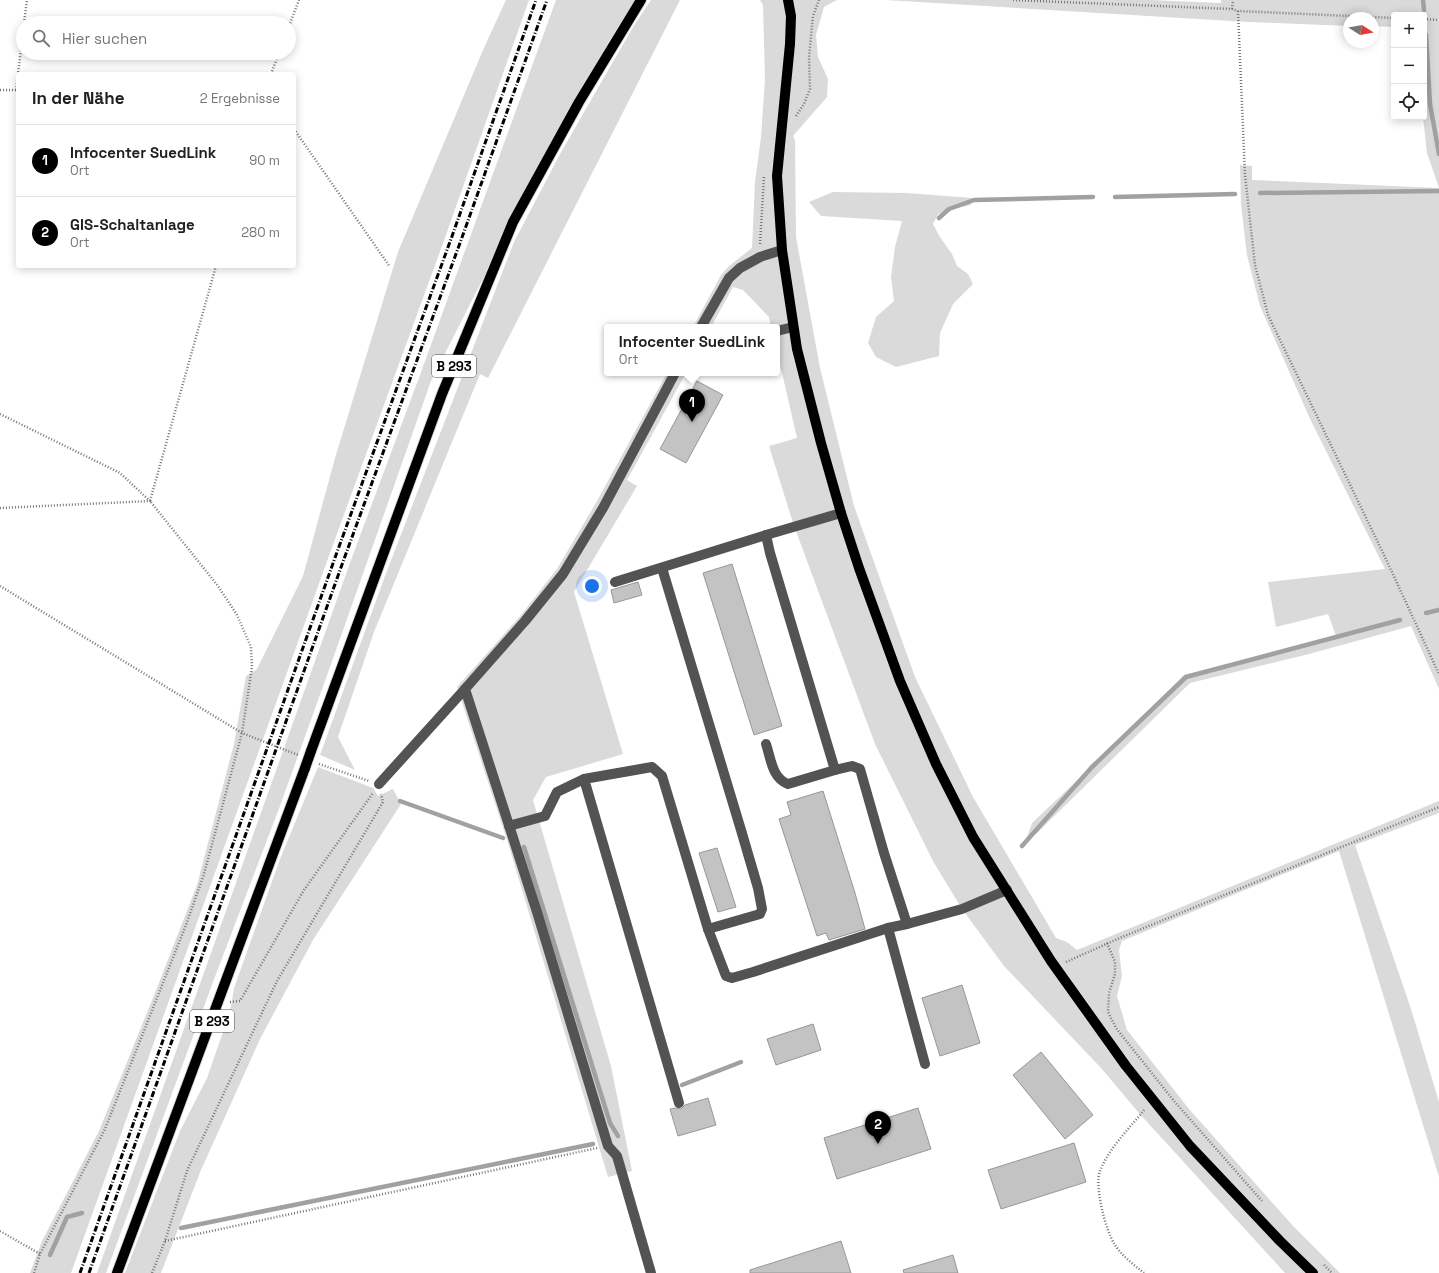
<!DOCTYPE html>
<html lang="de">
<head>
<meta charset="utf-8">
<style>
  body { margin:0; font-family:"Space Grotesk",sans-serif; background:#f6f6f6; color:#202124 }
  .controls { position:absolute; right:12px; top:12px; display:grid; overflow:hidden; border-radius:4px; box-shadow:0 2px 10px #0003 }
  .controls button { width:36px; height:36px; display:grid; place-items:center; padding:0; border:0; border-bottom:1px solid #e0e0e0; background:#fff; color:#202124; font:20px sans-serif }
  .compass { position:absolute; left:1343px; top:12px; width:36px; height:36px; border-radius:50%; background:#fff; box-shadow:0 2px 10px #0003; rotate:101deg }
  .you { position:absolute; left:592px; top:586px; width:14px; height:14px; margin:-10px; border:3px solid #fff; border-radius:50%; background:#1a73e8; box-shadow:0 0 0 6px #1a73e833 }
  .badge { display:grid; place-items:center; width:26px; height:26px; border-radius:50%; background:#000; color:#fff; font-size:13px; font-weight:700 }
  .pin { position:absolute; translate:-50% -33px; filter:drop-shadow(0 1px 2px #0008) }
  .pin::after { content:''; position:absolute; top:21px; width:14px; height:12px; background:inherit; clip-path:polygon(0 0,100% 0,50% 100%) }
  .popup { position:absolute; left:604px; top:324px; width:176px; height:52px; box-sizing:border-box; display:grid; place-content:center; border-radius:4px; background:#fff; filter:drop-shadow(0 1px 3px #0005); font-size:13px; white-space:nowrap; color:#757577 }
  .popup b { font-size:15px; color:#202124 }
  .popup::after { content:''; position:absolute; left:50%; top:100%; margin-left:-8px; border:8px solid transparent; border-top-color:#fff }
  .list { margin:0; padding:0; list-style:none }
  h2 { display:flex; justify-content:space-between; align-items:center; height:52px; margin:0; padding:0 16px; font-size:17px }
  h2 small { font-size:13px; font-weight:400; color:#757577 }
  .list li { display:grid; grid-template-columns:26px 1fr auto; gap:12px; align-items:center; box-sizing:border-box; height:72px; padding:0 16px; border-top:1px solid #e0e0e0 }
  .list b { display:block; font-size:15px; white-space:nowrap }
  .list p { margin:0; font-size:13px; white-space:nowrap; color:#757577 }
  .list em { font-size:13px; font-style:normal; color:#757577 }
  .icon { flex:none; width:22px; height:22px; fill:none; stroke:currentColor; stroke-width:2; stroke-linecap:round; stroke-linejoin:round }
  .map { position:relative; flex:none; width:1439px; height:1273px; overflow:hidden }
  .search { position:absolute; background:#fff; box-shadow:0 2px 10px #0003; left:16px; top:16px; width:280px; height:44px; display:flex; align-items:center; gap:10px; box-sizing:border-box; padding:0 14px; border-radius:22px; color:#757577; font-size:15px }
  .panel { position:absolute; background:#fff; box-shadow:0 2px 10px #0003; left:16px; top:72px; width:280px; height:196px; border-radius:4px }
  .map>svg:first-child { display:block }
</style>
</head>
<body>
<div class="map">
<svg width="1439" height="1273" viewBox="0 0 1439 1273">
  <rect width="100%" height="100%" fill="#fff"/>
  <g fill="#dadada">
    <polygon points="506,0 529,0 446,235 330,553 71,1273 30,1273 42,1241 99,1131 157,988 197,885 234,744 246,676 257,669 303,576 335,458 398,252 483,50"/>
    <polygon points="556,0 635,0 609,41 561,125 431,381 335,653 280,806 213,982 106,1273 97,1273 351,560 420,375"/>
    <polygon points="651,0 680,0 488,378 480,374 374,632 338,737 355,770 320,755 385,576 514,242 560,154 633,27"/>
    <polygon points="760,0 837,0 824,7 816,35 818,57 828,79 827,97 793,136 795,140 796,237 820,368 854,506 915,677 973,797 1056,938 1067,942 1077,950 1439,801 1439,813 1355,845 1411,1009 1439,1102 1439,1177 1339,851 1122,941 1119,950 1122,976 1117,996 1127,1030 1189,1109 1294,1227 1340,1273 1285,1273 1138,1112 1102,1069 1004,966 962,909 934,863 875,744 794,526 769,446 797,438 777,351 777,327 771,327 769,317 743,290 733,287 711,327 693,327 721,275 729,266 752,248 755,182 761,137 765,79 763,5"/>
    <polygon points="886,0 1150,0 1221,3 1221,0 1439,0 1439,689 1411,626 1309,654 1190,683 1037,833 1026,840 1032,823 1104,755 1184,675 1336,636 1328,614 1276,627 1268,582 1385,569 1311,421 1260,306 1247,255 1241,205 1240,165 1252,166 1252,180 1439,188 1427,153 1423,117 1424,15 1394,15 1394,27 1373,26 1373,18 1349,18 1349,26 1248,22"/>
    <polygon points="833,192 906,193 973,198 971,205 957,208 938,214 933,224 940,237 952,254 957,266 968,274 973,284 953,304 940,333 939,356 896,367 876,357 868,343 876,317 894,301 891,277 895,247 902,221 821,216 809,202"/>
    <polygon points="667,373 686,373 627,480 637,486 574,592 623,754 546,777 533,800 611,1066 632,1171 608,1177 508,843 457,687 521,615 557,569 597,501"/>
    <polygon points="318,767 373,788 378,796 393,789 401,804 313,940 260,1039 201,1170 161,1273 125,1273 180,1131 207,1078 230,1012 234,988 280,859"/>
  </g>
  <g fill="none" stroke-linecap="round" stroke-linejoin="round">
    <g stroke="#a1a1a1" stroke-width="4.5">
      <polyline points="1423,0 1424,10"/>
      <polyline points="1426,35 1430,104 1439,154"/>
      <polyline points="1260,193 1439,191"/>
      <polyline points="1115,197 1235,194"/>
      <polyline points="939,218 949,209 974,200 1093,197"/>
      <polyline points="1426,613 1439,610"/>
      <polyline points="400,801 503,838"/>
      <polyline points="1022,846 1092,767 1186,677 1400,620"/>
      <polyline points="524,847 610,1123 618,1136"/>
      <polyline points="682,1085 741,1062"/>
      <polyline points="181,1228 593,1144"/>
      <polyline points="50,1255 67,1217 82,1213"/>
    </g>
  </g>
  <g fill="#c3c3c3" stroke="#979797">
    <polygon points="697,381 723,395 686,463 660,449"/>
    <polygon points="732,564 782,726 754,735 703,573"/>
    <polygon points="638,582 642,595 614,603 611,590"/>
    <polygon points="823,791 855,893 865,929 829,940 826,933 817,936 779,819 791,815 787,802"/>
    <polygon points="717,848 736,907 718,912 699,853"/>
    <polygon points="962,985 980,1043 940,1056 922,998"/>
    <polygon points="813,1024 821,1050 776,1065 767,1039"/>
    <polygon points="1041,1052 1093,1115 1065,1139 1013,1075"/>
    <polygon points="708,1098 716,1125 678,1136 670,1109 675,1108 681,1109 685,1105"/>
    <polygon points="918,1108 931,1149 837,1179 824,1138"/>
    <polygon points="1074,1143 1086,1182 1001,1209 988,1170"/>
    <polygon points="841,1241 851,1273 750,1273 750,1270"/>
    <polygon points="953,1255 958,1273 904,1273 903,1270"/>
  </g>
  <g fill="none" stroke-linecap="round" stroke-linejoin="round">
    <defs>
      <g id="major">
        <polyline points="788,0 791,16 790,44 777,176 782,250 797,349 821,443 841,513 859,568 900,681 936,764 973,837 1051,961 1126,1066 1190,1146 1280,1241 1313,1273"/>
        <polyline points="311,751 442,394 513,222 579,102 641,0"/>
        <polyline points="117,1273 305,768"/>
      </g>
    </defs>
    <use href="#major" stroke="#dbdbdb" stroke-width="12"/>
    <g stroke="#757575" stroke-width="2.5" stroke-dasharray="1 2" stroke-linecap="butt">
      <polyline points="1013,0 1232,9 1238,11 1394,18"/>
      <polyline points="1232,9 1233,0"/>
      <polyline points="1238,11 1245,175 1255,265 1268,315 1385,557 1439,674"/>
      <polyline points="1424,19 1439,20"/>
      <polyline points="24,23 27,0"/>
      <polyline points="289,26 299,0"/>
      <polyline points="271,74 279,53"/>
      <polyline points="0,90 18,90"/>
      <polyline points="16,90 23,33"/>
      <polyline points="796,116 804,104 810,89 809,57 813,16 819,0"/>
      <polyline points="294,129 390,267"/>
      <polyline points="760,244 764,177"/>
      <polyline points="0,414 120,473 150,501 0,508"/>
      <polyline points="0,586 242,733 298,755"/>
      <polyline points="319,764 369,781"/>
      <polyline points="1107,943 1115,962 1115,974 1109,993 1108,1012 1116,1028 1174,1101 1262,1201"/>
      <polyline points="1066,962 1122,937 1439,807"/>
      <polyline points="230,1002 240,1001 304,890 373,793"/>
      <polyline points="0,1231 40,1254"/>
      <polyline points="165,1241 597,1148"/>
      <polyline points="1324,1265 1332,1273"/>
      <polyline points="34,1273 40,1254 105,1129 186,925 204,874 242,733 252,667 251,647 237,615 218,586 150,501 216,266"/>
      <polyline points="152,1273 165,1241 187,1171 277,981 383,802 381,794"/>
      <path d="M1144 1273C1134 1265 1122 1256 1115 1245 1106 1232 1094 1186 1100 1171 1109 1148 1129 1129 1145 1109"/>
    </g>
    <g stroke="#535353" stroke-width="10">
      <polyline points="701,327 729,278 740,268 760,257 782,250"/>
      <polyline points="777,331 793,327"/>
      <polyline points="766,535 841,513"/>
      <polyline points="662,568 741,830 758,888 762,909 760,914 708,929"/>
      <polyline points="615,582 766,535 770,553 835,770 852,766 860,769 884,853 907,924 888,928 925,1064"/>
      <polyline points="465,689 537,912 608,1146 617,1156 651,1273"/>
      <path d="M766 744C771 759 772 778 788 784L835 770"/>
      <polyline points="379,784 465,689 525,621 563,574 603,508 675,373"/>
      <polyline points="509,826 545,816 557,792 584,779"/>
      <polyline points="907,924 962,909 1007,890"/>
      <polyline points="679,1103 584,779 652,767 662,776 708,929 726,976 732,978 753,972 888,928"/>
    </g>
    <use href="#major" stroke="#000" stroke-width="10"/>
    <g stroke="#000" stroke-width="3" stroke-dasharray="6 2 1 2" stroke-linecap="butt">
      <polyline points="80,1273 336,555 451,239 536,0"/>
      <polyline points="89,1273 344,559 460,243 547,0"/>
    </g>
    <defs>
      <polyline id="major-bridge" points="305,768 311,751"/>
    </defs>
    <use href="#major-bridge" stroke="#dbdbdb" stroke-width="12" stroke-linecap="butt"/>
    <use href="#major-bridge" stroke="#000" stroke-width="10"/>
  </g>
  <g text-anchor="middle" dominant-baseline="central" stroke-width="4" stroke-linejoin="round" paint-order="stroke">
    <g fill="#fff" stroke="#4c4c4c" stroke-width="1">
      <rect x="432" y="355" width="44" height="22" rx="3"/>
      <rect x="190" y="1010" width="44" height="22" rx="3"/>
    </g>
    <g font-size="13" font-weight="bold" fill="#000">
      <text x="454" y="366">B 293</text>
      <text x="212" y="1021">B 293</text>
    </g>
  </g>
</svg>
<div class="controls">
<button>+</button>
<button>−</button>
<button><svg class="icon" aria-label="locate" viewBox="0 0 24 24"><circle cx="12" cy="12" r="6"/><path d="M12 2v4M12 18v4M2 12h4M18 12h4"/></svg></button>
</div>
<svg class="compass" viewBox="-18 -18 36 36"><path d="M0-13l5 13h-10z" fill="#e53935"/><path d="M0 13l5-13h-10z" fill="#757577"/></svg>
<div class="you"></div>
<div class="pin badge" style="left:692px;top:422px">1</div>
<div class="popup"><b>Infocenter SuedLink</b>Ort</div>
<div class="pin badge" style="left:878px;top:1144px">2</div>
<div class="search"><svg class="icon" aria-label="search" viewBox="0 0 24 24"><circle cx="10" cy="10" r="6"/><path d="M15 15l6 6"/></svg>Hier suchen</div>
<section class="panel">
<h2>In der Nähe<small>2 Ergebnisse</small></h2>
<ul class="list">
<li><span class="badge">1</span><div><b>Infocenter SuedLink</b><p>Ort</p></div><em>90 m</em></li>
<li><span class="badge">2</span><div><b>GIS-Schaltanlage</b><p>Ort</p></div><em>280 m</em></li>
</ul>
</section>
</div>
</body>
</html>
